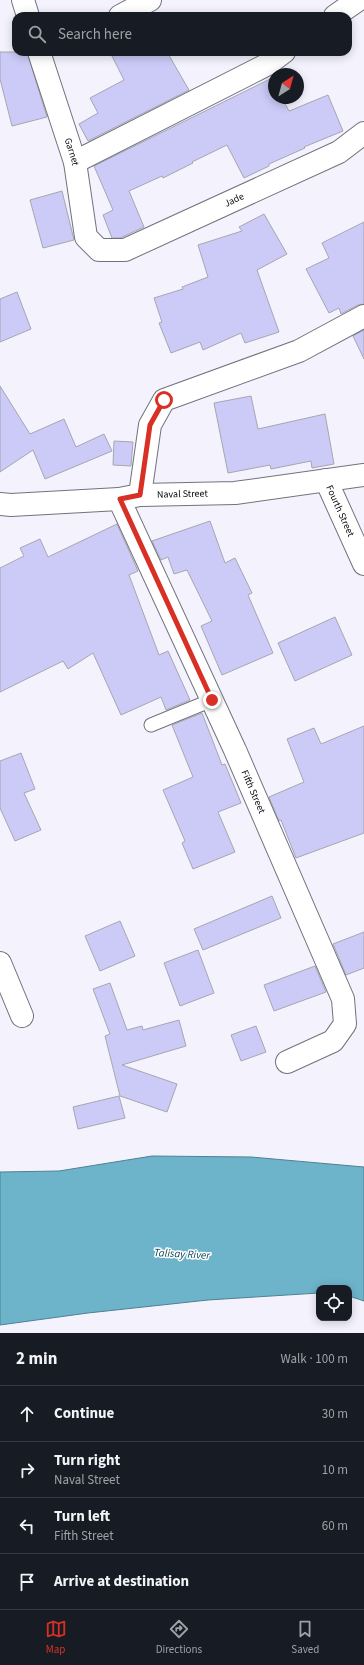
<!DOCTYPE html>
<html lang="en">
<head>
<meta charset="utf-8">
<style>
  body { margin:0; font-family:"Source Sans 3",sans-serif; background:#242831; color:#f1f3f6 }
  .controls { position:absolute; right:12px; bottom:12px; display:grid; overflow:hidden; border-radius:8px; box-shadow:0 2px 10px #0003 }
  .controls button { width:36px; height:36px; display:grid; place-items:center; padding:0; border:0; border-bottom:1px solid #363941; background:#171b24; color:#f1f3f6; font:20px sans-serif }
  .compass { position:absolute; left:268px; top:68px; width:36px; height:36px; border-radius:50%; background:#171b24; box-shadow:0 2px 10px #0003; rotate:36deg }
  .stop { position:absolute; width:12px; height:12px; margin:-9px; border:3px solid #d93025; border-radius:50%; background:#fff }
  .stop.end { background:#d93025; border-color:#fff; box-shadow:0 1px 4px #0008 }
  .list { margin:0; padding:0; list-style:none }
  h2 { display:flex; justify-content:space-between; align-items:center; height:52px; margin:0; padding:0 16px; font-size:17px }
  h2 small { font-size:13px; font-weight:400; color:#9ea1a6 }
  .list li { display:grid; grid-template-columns:26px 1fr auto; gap:12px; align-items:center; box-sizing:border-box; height:56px; padding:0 16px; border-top:1px solid #363941 }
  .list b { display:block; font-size:15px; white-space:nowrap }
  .list p { margin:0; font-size:13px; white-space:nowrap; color:#9ea1a6 }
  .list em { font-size:13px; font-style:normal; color:#9ea1a6 }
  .icon { flex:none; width:22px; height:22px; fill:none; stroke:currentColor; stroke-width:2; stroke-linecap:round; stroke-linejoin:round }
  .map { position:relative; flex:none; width:364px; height:1333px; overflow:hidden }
  .search { position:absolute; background:#171b24; box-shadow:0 2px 10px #0003; left:12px; right:12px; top:12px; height:44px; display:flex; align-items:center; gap:10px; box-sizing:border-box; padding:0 14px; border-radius:12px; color:#9ea1a6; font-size:15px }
  .sheet { height:276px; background:#171b24 }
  nav { display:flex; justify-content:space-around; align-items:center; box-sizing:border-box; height:56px; border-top:1px solid #363941; background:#171b24; font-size:11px; color:#9ea1a6 }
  nav a { display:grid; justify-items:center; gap:2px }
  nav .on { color:#d93025 }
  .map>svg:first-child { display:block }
</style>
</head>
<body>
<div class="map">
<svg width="364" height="1333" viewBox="0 0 364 1333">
  <rect width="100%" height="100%" fill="#f4f3fd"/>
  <polygon fill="#6db3ca" stroke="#508192" points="152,1156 251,1157 364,1167 364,1301 349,1296 349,1288 319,1288 319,1293 208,1300 88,1313 0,1325 0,1172 59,1171"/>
  <g fill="#cccaf7" stroke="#a6a6b1">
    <polygon points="0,52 27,52 47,117 12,126 0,79"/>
    <polygon points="110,52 167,52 189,90 88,141 79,124 98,113 90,98 124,80"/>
    <polygon points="274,77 274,98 282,98 289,111 328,95 343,131 304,147 305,148 269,164 269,166 244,178 227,145 192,162 193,163 163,178 162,176 129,191 144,227 120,238 112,238 103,215 113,210 94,166"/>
    <polygon points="62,191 74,240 43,248 30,200"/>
    <polygon points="264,214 287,254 257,270 279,332 245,343 241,333 203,350 200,342 171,353 159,323 162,322 154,298 183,289 182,287 208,277 198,245 242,231 239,227"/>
    <polygon points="364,222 364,304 358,305 341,314 339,308 329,313 306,269 329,258 322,243"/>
    <polygon points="17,292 31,329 0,342 0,299"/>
    <polygon points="364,330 364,359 353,336"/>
    <polygon points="0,386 30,434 64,419 76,447 104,434 112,451 45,479 33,450 0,472"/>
    <polygon points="251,396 258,429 325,414 334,464 312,468 311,461 271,469 270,465 228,473 214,403"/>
    <polygon points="114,441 133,442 131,466 113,465"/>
    <polygon points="210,521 225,563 235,558 252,593 248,595 273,653 222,675 201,626 212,621 187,570 174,574 168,557 161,560 152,541"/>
    <polygon points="117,524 138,571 129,575 159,655 168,651 190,700 166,710 161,697 121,715 93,653 68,669 63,661 0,692 0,568 24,556 20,548 40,539 48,557"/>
    <polygon points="335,617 352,655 295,681 278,643"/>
    <polygon points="202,713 222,765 225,764 241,803 218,812 235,852 193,869 182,843 185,841 163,790 193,777 172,725"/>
    <polygon points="364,726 364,833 296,858 281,820 279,821 269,797 304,782 287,739 314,728 321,744"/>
    <polygon points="21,753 35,789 24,793 41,830 15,841 0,808 0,761"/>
    <polygon points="272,896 281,918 203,950 194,929"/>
    <polygon points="120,921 135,956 100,971 85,936"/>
    <polygon points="364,932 364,968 346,975 333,944"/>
    <polygon points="198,950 214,993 180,1006 164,963"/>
    <polygon points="315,966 326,992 274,1011 264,985"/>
    <polygon points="110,983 127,1030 142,1026 143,1030 179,1020 186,1046 122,1065 177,1084 167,1112 120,1096 105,1036 110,1034 93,989"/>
    <polygon points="256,1026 266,1052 241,1061 231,1035"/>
    <polygon points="119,1096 125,1118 78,1129 73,1107"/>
  </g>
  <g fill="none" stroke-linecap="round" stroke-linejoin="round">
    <defs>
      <polyline id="lane" points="151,725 212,700"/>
      <g id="street">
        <polyline points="23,0 28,16"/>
        <polyline points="120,16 150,0"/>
        <polyline points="335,16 358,0"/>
        <path id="s1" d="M39 52 75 162 86 237 99 250H125L339 152 364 133"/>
        <polyline points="75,162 268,64 284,52"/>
        <path id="s2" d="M326 480 364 564"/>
        <polyline points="140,495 150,425 164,400 299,351 364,316"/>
        <path id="s3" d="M119 499 235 750 343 999 345 1024 333 1041 287 1062"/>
        <polyline points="0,963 22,1016"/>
      </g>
      <g id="secondary">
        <path id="s4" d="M0 504 11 505 119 499 140 495 235 493 364 475"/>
      </g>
    </defs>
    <use href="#lane" stroke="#72727d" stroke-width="15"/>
    <use href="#street" stroke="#72727d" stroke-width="24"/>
    <use href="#secondary" stroke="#72727d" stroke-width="24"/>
    <use href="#lane" stroke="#fff" stroke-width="13"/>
    <use href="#street" stroke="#fff" stroke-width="22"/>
    <use href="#secondary" stroke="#fff" stroke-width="22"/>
  </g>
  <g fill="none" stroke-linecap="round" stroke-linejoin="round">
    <polyline stroke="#d93025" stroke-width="5" points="164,400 150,425 140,495 120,499 212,700"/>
  </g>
  <g text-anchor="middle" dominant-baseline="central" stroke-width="3" stroke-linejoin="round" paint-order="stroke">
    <g font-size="10" fill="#0b0b0f" stroke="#fff">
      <text stroke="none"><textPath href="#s1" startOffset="105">Garnet</textPath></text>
      <text stroke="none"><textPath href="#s1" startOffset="356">Jade</textPath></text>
      <text stroke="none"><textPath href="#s4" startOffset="183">Naval Street</textPath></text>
      <text stroke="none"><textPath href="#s2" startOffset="34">Fourth Street</textPath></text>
      <text stroke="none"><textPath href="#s3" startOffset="322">Fifth Street</textPath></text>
    </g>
    <g font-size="11" font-style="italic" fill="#084758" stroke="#fff">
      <text transform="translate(182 1254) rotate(3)">Talisay River</text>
    </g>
  </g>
</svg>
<div class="controls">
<button><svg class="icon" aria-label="locate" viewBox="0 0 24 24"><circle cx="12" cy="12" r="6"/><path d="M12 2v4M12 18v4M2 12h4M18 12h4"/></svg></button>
</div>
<svg class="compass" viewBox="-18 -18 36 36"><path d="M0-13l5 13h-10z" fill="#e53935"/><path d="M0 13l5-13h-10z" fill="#9ea1a6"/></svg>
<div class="stop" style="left:164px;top:400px"></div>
<div class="stop end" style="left:212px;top:700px"></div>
<div class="search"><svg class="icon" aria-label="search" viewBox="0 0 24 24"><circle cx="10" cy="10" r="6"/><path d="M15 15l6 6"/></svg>Search here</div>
</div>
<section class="sheet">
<h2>2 min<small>Walk · 100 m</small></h2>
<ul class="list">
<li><svg class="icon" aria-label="ahead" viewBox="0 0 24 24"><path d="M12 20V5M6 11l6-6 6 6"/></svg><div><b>Continue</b></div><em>30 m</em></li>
<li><svg class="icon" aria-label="right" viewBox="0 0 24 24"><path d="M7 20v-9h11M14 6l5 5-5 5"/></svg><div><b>Turn right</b><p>Naval Street</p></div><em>10 m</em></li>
<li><svg class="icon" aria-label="left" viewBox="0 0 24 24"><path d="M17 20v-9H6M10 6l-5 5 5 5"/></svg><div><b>Turn left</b><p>Fifth Street</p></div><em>60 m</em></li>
<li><svg class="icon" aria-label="arrive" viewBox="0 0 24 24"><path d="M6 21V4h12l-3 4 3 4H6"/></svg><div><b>Arrive at destination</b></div></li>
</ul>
</section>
<nav>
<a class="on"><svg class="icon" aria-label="map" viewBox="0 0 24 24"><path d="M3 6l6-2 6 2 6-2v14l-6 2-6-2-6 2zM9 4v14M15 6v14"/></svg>Map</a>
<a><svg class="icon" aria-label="directions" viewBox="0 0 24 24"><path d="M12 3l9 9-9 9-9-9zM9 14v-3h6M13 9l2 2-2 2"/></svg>Directions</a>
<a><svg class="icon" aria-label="saved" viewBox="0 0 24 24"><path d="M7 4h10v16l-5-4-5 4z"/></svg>Saved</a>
</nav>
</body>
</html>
